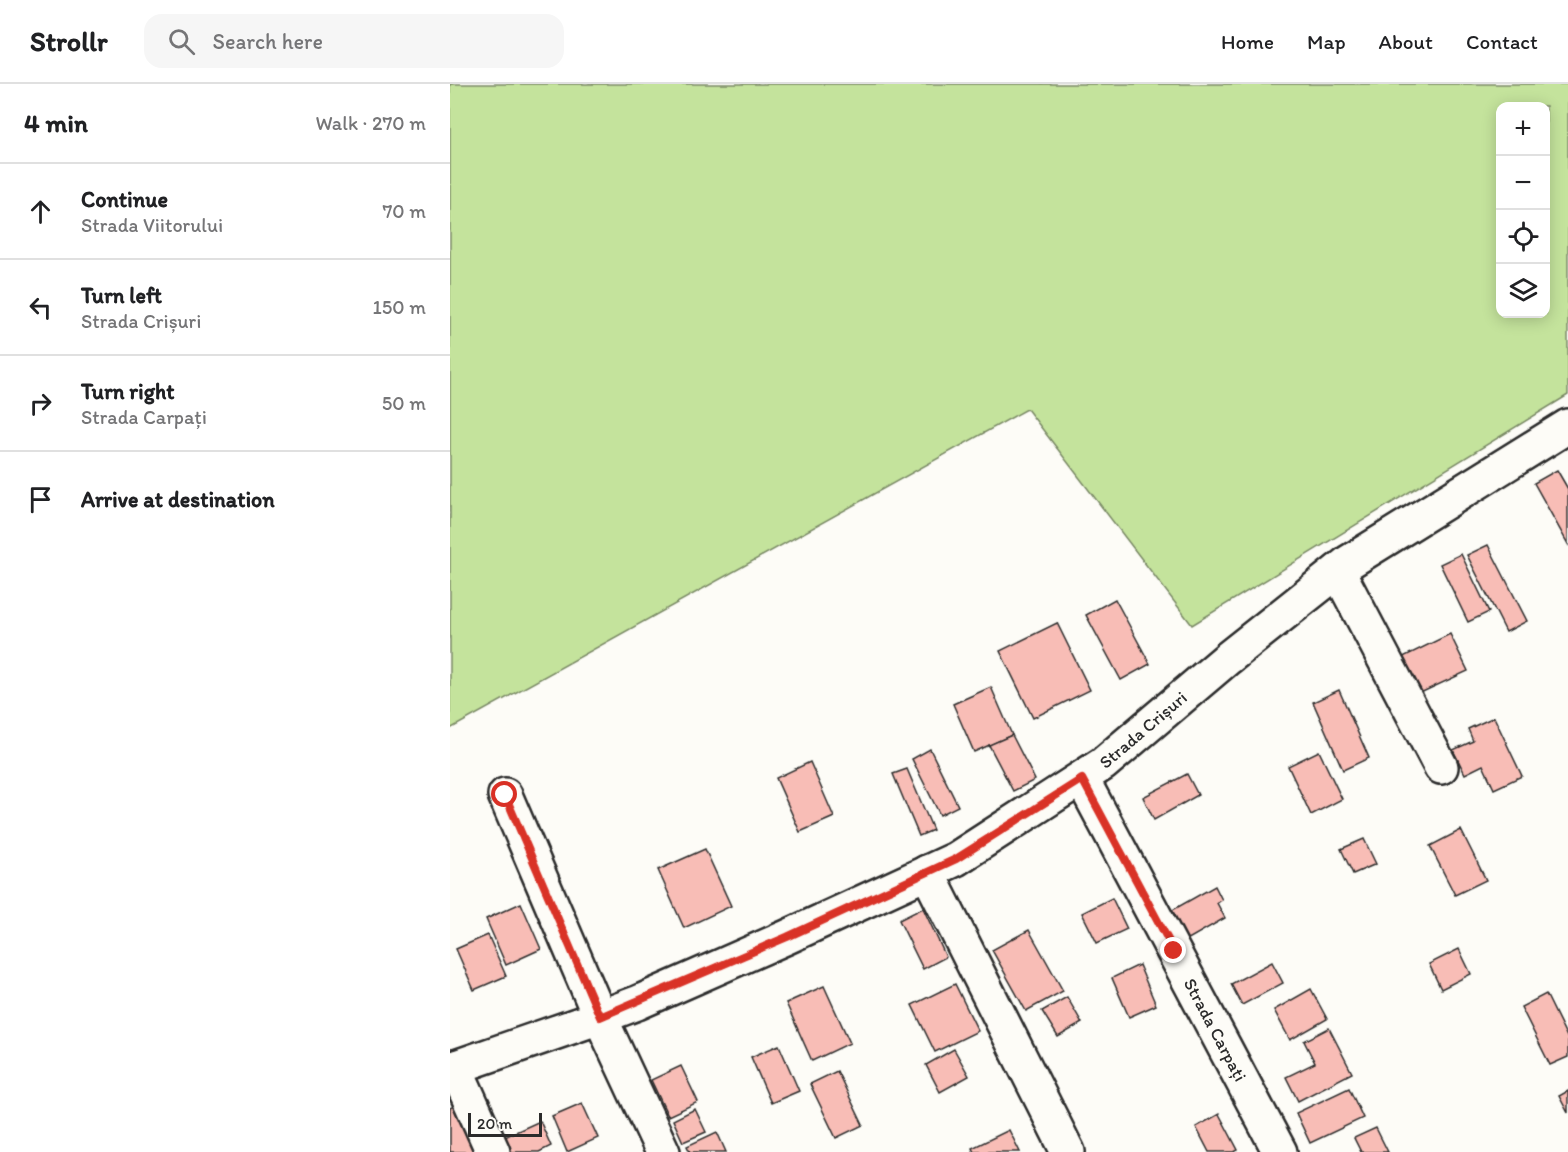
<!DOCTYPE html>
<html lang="en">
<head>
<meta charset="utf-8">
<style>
  body { margin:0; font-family:Itim,sans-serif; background:#f6f6f6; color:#202124 }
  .controls { position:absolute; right:18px; top:18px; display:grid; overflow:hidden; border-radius:12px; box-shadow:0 3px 15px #0003 }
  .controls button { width:54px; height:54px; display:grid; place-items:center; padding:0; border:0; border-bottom:2px solid #e0e0e0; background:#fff; color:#202124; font:30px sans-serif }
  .scale { position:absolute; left:18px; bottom:15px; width:74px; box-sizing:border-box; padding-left:6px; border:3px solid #2b2b2b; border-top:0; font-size:16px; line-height:21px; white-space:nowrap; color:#2b2b2b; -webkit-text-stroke:4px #fdfcf7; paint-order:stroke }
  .stop { position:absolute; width:18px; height:18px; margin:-14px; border:4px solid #d93025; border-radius:50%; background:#fff }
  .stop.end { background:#d93025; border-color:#fff; box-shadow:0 2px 6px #0008 }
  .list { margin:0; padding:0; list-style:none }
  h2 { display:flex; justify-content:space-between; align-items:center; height:78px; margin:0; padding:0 24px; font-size:26px }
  h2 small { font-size:20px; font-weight:400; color:#757577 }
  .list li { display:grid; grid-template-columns:39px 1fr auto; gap:18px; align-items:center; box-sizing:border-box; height:96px; padding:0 24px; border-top:2px solid #e0e0e0 }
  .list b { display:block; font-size:22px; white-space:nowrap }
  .list p { margin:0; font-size:20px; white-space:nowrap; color:#757577 }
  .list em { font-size:20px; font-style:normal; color:#757577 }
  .icon { flex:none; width:33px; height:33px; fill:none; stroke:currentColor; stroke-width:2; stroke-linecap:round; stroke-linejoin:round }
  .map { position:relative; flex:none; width:1118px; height:1068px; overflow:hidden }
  header { display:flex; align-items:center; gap:36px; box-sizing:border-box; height:84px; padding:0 30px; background:#fff; border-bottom:2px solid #e0e0e0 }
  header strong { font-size:28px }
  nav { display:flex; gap:33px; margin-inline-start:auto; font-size:21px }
  .search { width:420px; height:54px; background:#f6f6f6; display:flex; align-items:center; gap:15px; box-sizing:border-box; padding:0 21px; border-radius:18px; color:#757577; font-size:22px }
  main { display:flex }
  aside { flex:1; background:#fff }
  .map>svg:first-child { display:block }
</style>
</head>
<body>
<header>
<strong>Strollr</strong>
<div class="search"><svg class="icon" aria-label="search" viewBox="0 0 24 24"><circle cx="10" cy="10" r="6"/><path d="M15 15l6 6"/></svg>Search here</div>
<nav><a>Home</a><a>Map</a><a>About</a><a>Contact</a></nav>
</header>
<main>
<aside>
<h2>4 min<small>Walk · 270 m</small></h2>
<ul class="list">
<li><svg class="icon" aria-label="ahead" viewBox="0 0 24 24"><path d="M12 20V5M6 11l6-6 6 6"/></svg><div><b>Continue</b><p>Strada Viitorului</p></div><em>70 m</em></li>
<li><svg class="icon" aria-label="left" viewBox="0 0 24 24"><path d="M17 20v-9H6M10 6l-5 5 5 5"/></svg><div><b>Turn left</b><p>Strada Crișuri</p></div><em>150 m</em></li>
<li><svg class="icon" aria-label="right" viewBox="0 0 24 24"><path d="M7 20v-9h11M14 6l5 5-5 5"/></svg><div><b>Turn right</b><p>Strada Carpați</p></div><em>50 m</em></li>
<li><svg class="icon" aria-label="arrive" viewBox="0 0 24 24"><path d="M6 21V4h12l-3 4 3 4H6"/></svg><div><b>Arrive at destination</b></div></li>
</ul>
</aside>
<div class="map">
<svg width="1118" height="1068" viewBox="0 0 1118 1068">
  <rect width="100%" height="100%" fill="#fdfcf7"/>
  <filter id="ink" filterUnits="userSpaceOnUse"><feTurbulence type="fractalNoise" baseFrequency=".0167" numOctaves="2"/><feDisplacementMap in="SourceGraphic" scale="12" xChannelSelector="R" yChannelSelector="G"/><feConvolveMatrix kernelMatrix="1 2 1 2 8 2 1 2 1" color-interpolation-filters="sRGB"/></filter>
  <g filter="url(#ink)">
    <path fill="#c4e39c" stroke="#788764" stroke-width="1.5" fill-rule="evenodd" d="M0 0H1118V311L742 541 577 325 0 645ZM1050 22H1096V230H1050Z"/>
    <g fill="#f8bdb6" stroke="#2b2b2b" stroke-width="1.5">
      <polygon points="1107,386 1118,405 1118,460 1084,399"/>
      <polygon points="1038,461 1077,537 1056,548 1017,471"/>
      <polygon points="1011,470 1039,528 1018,538 990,480"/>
      <polygon points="665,515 700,580 671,596 636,531"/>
      <polygon points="607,539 640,606 583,634 550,567"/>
      <polygon points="1000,550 1018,587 966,611 949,575"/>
      <polygon points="541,603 562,651 524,668 503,620"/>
      <polygon points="889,606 919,674 893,686 863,618"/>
      <polygon points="1044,633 1072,692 1044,705 1033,681 1015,690 1003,666 1023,657 1018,645"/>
      <polygon points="562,651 585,696 563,707 539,661"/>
      <polygon points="480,665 508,722 490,731 462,675"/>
      <polygon points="869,667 892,715 861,731 838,682"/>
      <polygon points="360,678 384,733 350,748 326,694"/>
      <polygon points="457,685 483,746 469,752 443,690"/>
      <polygon points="737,690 748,711 704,736 693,713"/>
      <polygon points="1011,746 1036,796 1005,811 980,762"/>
      <polygon points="914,755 926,780 903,790 891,765"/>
      <polygon points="255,765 281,822 234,844 208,786"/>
      <polygon points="765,802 772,816 767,819 775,834 735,857 719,828"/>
      <polygon points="662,814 677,845 647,859 632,829"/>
      <polygon points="71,819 91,865 56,881 36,835"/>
      <polygon points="473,824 496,873 473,885 449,836"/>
      <polygon points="579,846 613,907 576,927 542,866"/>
      <polygon points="38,851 56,892 24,906 6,865"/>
      <polygon points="1009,865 1021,890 991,905 979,880"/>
      <polygon points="822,878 833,899 792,921 781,900"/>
      <polygon points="689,881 706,921 679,933 662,894"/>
      <polygon points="505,900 528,947 485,968 462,921"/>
      <polygon points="374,902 400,959 362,977 336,919"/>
      <polygon points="861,905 877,935 840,956 824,926"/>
      <polygon points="1096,910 1118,955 1118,973 1100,981 1071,923"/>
      <polygon points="617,913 632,939 608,953 592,927"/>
      <polygon points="879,944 902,989 848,1017 836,993 865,979 854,957"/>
      <polygon points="329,961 349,1007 321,1019 301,973"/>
      <polygon points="504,965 519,992 490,1008 476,981"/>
      <polygon points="231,982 248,1018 218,1032 201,996"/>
      <polygon points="387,987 413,1041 386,1054 360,1000"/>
      <polygon points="899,1004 913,1034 860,1059 846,1029"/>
      <polygon points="1118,1007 1118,1029 1109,1012"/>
      <polygon points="132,1019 148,1054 117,1068 102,1032"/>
      <polygon points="8,1020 27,1068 0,1068 0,1024"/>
      <polygon points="245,1025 256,1048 233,1058 223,1036"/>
      <polygon points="769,1030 788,1066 784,1068 759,1068 746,1043"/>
      <polygon points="90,1037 101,1062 89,1068 53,1068 48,1056"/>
      <polygon points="926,1044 938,1068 911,1068 904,1054"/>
      <polygon points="559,1046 570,1068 524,1068 522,1064"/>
      <polygon points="267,1048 276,1068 240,1068 237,1062"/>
    </g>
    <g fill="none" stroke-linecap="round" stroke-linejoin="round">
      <defs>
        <g id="minor">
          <polyline points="888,487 991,683"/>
          <path id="s1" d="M632 695 830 1068"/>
          <polyline points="55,711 150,933 213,1068"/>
          <polyline points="477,788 618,1068"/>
          <polyline points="5,983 43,1068"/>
          <path id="s2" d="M0 985 150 933 187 919 337 853 506 775 653 680 778 574 899 478 1118 342"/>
        </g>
      </defs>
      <use href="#minor" stroke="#2b2b2b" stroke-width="38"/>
      <use href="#minor" stroke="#fdfcf7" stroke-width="33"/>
    </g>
  </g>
  <g fill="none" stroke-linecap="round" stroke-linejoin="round" filter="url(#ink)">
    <polyline stroke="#d93025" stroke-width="8" points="55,711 150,933 337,853 506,775 632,695 724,867"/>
  </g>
  <g text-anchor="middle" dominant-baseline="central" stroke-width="4.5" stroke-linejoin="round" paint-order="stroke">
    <g font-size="18" fill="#2b2b2b" stroke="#fdfcf7">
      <text stroke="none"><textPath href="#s2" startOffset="776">Strada Crișuri</textPath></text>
      <text stroke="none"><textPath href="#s1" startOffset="284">Strada Carpați</textPath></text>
    </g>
  </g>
</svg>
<div class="controls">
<button>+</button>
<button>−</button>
<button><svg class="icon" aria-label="locate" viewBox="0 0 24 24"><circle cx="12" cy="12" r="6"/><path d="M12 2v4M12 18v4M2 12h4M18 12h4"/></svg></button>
<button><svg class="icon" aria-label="layers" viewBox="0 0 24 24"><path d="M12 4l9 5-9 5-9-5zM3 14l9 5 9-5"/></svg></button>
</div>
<div class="scale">20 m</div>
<div class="stop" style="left:55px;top:711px"></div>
<div class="stop end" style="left:724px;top:867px"></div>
</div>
</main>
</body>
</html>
